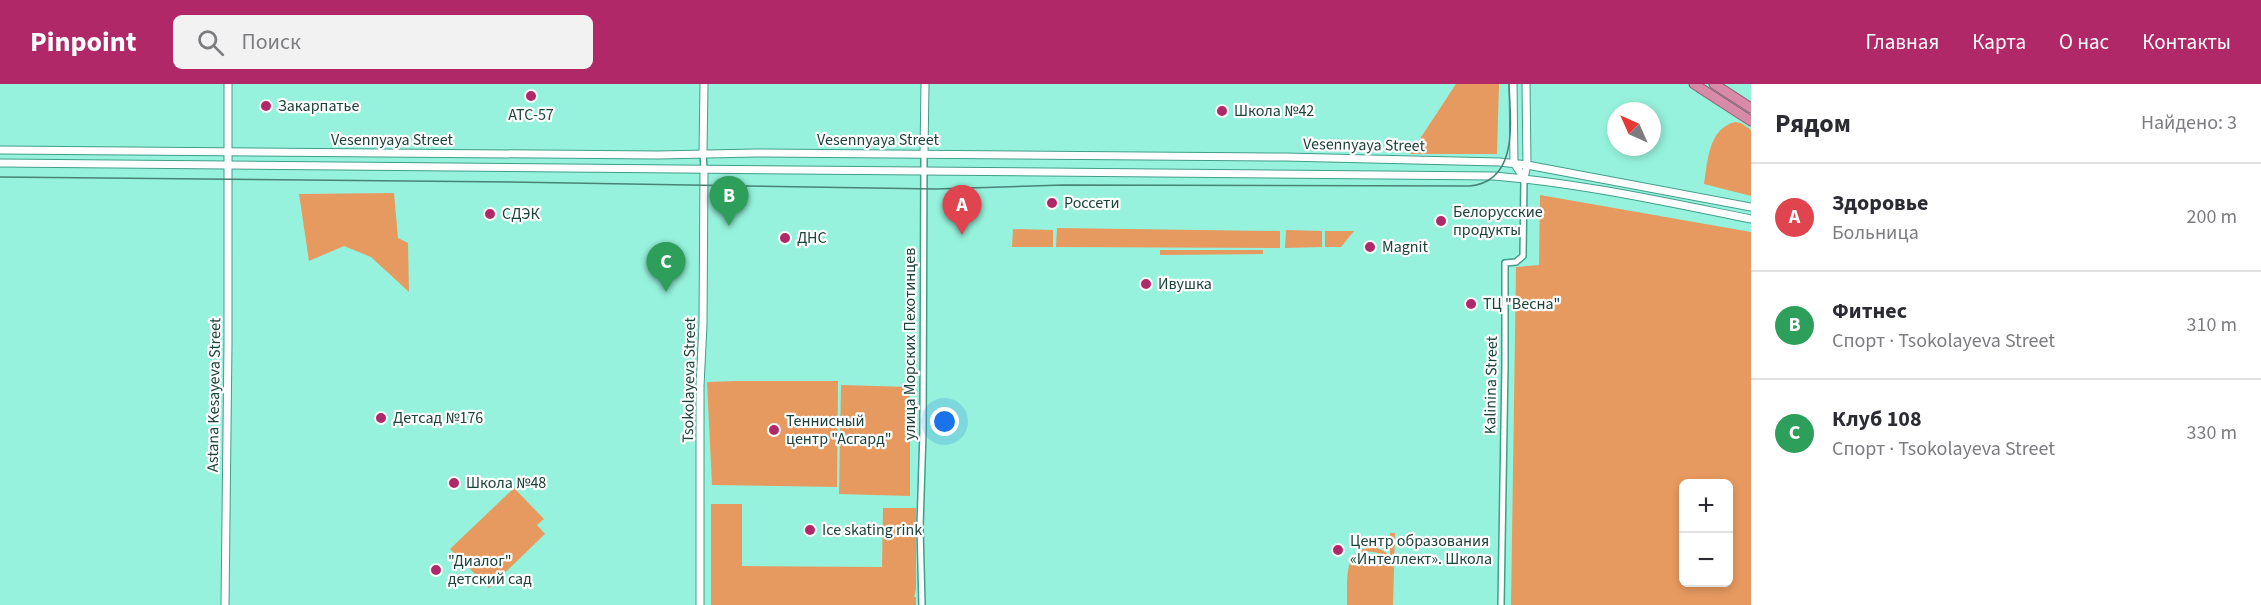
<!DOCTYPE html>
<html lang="ru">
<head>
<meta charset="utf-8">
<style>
  body { margin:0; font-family:"Source Sans 3",sans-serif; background:#f2f2f3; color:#2b2b33 }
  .controls { position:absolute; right:18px; bottom:18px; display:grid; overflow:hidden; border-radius:9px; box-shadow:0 3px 9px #0003 }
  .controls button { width:54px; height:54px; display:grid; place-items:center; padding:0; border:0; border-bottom:2px solid #e1e1e2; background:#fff; color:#2b2b33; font:30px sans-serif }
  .compass { position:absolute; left:1607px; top:18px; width:54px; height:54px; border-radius:50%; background:#fff; box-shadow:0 3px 9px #0003; rotate:315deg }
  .you { position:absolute; left:945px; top:338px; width:21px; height:21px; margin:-15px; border:4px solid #fff; border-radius:50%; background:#1a73e8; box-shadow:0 0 0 9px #1a73e833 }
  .badge { display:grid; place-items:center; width:39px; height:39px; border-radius:50%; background:#b12868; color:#fff; font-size:20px; font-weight:700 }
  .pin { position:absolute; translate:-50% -50px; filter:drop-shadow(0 2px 3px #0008) }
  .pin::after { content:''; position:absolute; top:32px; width:21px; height:18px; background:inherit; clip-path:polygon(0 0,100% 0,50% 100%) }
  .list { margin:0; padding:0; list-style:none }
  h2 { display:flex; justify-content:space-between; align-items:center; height:78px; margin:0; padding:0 24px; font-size:26px }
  h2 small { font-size:20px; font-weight:400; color:#7c7c81 }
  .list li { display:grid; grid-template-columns:39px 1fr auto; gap:18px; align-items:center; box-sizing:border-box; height:108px; padding:0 24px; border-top:2px solid #e1e1e2 }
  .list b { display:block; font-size:22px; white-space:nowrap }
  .list p { margin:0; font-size:20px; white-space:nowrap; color:#7c7c81 }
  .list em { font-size:20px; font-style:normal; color:#7c7c81 }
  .icon { flex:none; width:33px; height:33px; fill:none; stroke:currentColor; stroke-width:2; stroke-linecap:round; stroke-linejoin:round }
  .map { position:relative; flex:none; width:1751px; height:521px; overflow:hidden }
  header { display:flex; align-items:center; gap:36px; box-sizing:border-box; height:84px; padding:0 30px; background:#b12868; color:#fff }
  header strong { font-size:28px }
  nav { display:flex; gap:33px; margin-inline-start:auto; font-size:21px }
  .search { width:420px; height:54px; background:#f2f2f3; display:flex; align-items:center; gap:15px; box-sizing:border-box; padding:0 21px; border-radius:9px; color:#7c7c81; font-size:22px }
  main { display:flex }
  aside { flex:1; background:#fff }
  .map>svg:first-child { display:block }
</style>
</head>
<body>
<header>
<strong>Pinpoint</strong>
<div class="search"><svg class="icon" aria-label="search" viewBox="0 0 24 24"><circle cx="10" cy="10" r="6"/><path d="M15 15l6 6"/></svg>Поиск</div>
<nav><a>Главная</a><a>Карта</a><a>О нас</a><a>Контакты</a></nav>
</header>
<main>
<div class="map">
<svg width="1751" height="521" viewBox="0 0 1751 521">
  <rect width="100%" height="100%" fill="#96f2dc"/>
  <g fill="#e79a5f" fill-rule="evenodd">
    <polygon points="1456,0 1499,0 1497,70 1410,70"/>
    <path d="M1735 38 1741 39 1751 46V112L1704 100C1708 77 1708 45 1735 38Z"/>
    <polygon points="394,109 398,154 408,159 409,208 371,173 344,162 309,177 299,110"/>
    <path d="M1540 111 1751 148V521H1511L1516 183 1539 181ZM1684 400H1728V498H1684Z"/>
    <polygon points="1057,144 1280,147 1280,164 1056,163"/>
    <polygon points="1013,145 1053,146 1053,163 1012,163"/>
    <polygon points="1286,146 1322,147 1322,163 1285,164"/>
    <polygon points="1325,147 1354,147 1341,163 1325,163"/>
    <polygon points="1160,166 1263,166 1263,170 1160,171"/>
    <polygon points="737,297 838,297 837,403 712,401 707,298"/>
    <polygon points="841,301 910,303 910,412 839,410"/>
    <polygon points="514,404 544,435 537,441 545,450 489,504 450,465"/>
    <polygon points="711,420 742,420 742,482 882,483 883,424 916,424 916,505 914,513 916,513 916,521 711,521"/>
    <path d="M1390 449H1395L1393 521H1347C1348 502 1342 467 1368 464 1377 462 1383 466 1390 472ZM1367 468C1377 467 1386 471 1389 481L1353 480 1358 473Z"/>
  </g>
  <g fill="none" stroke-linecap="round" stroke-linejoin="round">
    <defs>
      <g id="minor">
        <polyline points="703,69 704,85"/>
        <polyline points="922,521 920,443 923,347 924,70"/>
        <polyline points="1501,521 1505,281 1505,179 1516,178 1523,172 1524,94"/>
      </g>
      <g id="tertiary">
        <polyline points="1513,0 1514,79 1524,94"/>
        <polyline points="0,66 658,71 756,69 1285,73 1499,78 1527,81 1751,123"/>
        <polyline points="703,69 704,0"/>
        <polyline points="924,70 925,0"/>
        <path d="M0 79 1494 92C1580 99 1666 118 1751 135"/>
        <polyline points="1524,94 1527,81 1526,0"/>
        <polyline points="225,521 228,259 228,0"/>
        <polyline points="700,521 700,302 703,240 704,85"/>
      </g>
      <g id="trunk">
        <polyline points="1694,0 1751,37"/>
        <polyline points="1714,0 1751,24"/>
      </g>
    </defs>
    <use href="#minor" stroke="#409e8a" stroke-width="8"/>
    <use href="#tertiary" stroke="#409e8a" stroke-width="9"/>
    <use href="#trunk" stroke="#905f74" stroke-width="11"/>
    <use href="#minor" stroke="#fff" stroke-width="5"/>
    <use href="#tertiary" stroke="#fff" stroke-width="7"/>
    <use href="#trunk" stroke="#d88ba8" stroke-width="9"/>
    <path stroke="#498376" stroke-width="1.5" d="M0 93 510 98 936 105 1063 101 1470 102C1520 97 1510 35 1509 0"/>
  </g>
  <g fill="#b12868" stroke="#fefefe" stroke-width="2">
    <circle cx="531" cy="12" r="6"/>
    <circle cx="266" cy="22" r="6"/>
    <circle cx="1222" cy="27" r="6"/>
    <circle cx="1052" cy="119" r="6"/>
    <circle cx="490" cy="130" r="6"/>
    <circle cx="1441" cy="137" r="6"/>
    <circle cx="785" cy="154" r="6"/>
    <circle cx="1370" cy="163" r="6"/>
    <circle cx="1146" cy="200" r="6"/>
    <circle cx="1471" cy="220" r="6"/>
    <circle cx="381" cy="334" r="6"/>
    <circle cx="774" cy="346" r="6"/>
    <circle cx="454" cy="399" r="6"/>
    <circle cx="810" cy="446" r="6"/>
    <circle cx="1338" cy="466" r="6"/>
    <circle cx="436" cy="486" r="6"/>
  </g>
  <g text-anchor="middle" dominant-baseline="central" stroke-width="4.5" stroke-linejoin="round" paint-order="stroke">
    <g font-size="16" fill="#1c433b" stroke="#fefefe" text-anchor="start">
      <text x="278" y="22">Закарпатье</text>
      <text x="1234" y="27">Школа №42</text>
      <text x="531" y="31" text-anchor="middle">АТС-57</text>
      <text x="1064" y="119">Россети</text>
      <text x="1453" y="128">Белорусские<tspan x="1453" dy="18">продукты</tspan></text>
      <text x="502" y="130">СДЭК</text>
      <text x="797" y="154">ДНС</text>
      <text x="1382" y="163">Magnit</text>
      <text x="1158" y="200">Ивушка</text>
      <text x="1483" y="220">ТЦ "Весна"</text>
      <text x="393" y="334">Детсад №176</text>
      <text x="786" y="337">Теннисный<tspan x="786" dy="18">центр "Асгард"</tspan></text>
      <text x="466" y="399">Школа №48</text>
      <text x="822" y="446">Ice skating rink</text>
      <text x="1350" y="457">Центр образования<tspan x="1350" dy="18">«Интеллект». Школа</tspan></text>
      <text x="448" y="477">"Диалог"<tspan x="448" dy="18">детский сад</tspan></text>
    </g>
    <g font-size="16" fill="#1c433b" stroke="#fefefe">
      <text x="392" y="56">Vesennyaya Street</text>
      <text x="878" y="56">Vesennyaya Street</text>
      <text transform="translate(1364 61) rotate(1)">Vesennyaya Street</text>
      <text transform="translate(910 260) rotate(-90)">улица Морских Пехотинцев</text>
      <text transform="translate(689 296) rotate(-89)">Tsokolayeva Street</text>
      <text transform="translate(1491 301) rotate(-89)">Kalinina Street</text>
      <text transform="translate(214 311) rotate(-89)">Astana Kesayeva Street</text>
    </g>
  </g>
</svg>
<div class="controls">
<button>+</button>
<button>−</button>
</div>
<svg class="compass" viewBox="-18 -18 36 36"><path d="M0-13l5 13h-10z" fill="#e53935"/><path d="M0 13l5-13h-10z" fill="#7c7c81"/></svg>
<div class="you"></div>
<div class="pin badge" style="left:962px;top:151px;background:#e0444e">A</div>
<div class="pin badge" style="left:729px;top:142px;background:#2e9e5b">B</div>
<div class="pin badge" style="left:666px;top:208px;background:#2e9e5b">C</div>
</div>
<aside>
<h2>Рядом<small>Найдено: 3</small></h2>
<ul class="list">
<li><span class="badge" style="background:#e0444e">A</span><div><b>Здоровье</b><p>Больница</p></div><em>200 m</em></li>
<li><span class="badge" style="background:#2e9e5b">B</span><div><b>Фитнес</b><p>Спорт · Tsokolayeva Street</p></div><em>310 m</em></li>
<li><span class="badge" style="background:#2e9e5b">C</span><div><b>Клуб 108</b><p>Спорт · Tsokolayeva Street</p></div><em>330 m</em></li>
</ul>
</aside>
</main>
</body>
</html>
